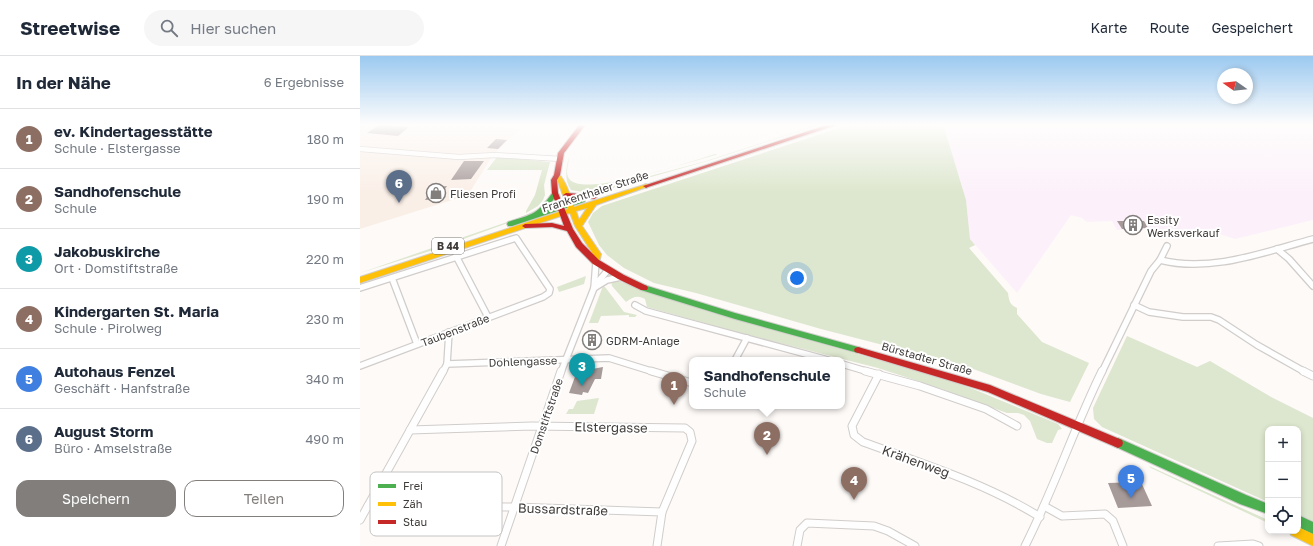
<!DOCTYPE html>
<html lang="de">
<head>
<meta charset="utf-8">
<style>
  body { margin:0; font-family:"Golos Text",sans-serif; background:#f6f6f7; color:#1f2937 }
  .controls { position:absolute; right:12px; bottom:12px; display:grid; overflow:hidden; border-radius:8px; box-shadow:0 2px 6px #0003 }
  .controls button { width:36px; height:36px; display:grid; place-items:center; padding:0; border:0; border-bottom:1px solid #e0e1e3; background:#fff; color:#1f2937; font:20px sans-serif }
  .compass { position:absolute; left:857px; top:12px; width:36px; height:36px; border-radius:50%; background:#fff; box-shadow:0 2px 6px #0003; rotate:284deg }
  .you { position:absolute; left:437px; top:222px; width:14px; height:14px; margin:-10px; border:3px solid #fff; border-radius:50%; background:#1a73e8; box-shadow:0 0 0 6px #1a73e833 }
  .badge { display:grid; place-items:center; width:26px; height:26px; border-radius:50%; background:#827e7c; color:#fff; font-size:13px; font-weight:700 }
  .pin { position:absolute; translate:-50% -33px; filter:drop-shadow(0 1px 2px #0008) }
  .pin::after { content:''; position:absolute; top:21px; width:14px; height:12px; background:inherit; clip-path:polygon(0 0,100% 0,50% 100%) }
  .popup { position:absolute; left:329px; top:301px; width:156px; height:52px; box-sizing:border-box; display:grid; place-content:center; border-radius:8px; background:#fff; filter:drop-shadow(0 1px 3px #0005); font-size:13px; white-space:nowrap; color:#747a83 }
  .popup b { font-size:15px; color:#1f2937 }
  .popup::after { content:''; position:absolute; left:50%; top:100%; margin-left:-8px; border:8px solid transparent; border-top-color:#fff }
  .list { margin:0; padding:0; list-style:none }
  h2 { display:flex; justify-content:space-between; align-items:center; height:52px; margin:0; padding:0 16px; font-size:17px }
  h2 small { font-size:13px; font-weight:400; color:#747a83 }
  .list li { display:grid; grid-template-columns:26px 1fr auto; gap:12px; align-items:center; box-sizing:border-box; height:60px; padding:0 16px; border-top:1px solid #e0e1e3 }
  .list b { display:block; font-size:15px; white-space:nowrap }
  .list p { margin:0; font-size:13px; white-space:nowrap; color:#747a83 }
  .list em { font-size:13px; font-style:normal; color:#747a83 }
  .actions { display:flex; gap:8px; padding:12px 16px }
  .actions a { flex:1; padding:9px 0; border:1px solid #827e7c; border-radius:12px; text-align:center; font-size:14px; color:#827e7c }
  .actions .main { background:#827e7c; color:#fff }
  .icon { flex:none; width:22px; height:22px; fill:none; stroke:currentColor; stroke-width:2; stroke-linecap:round; stroke-linejoin:round }
  .map { position:relative; flex:none; width:953px; height:490px; overflow:hidden }
  header { display:flex; align-items:center; gap:24px; box-sizing:border-box; height:56px; padding:0 20px; background:#fff; border-bottom:1px solid #e0e1e3 }
  header strong { font-size:19px }
  nav { display:flex; gap:22px; margin-inline-start:auto; font-size:14px }
  .search { width:280px; height:36px; background:#f6f6f7; display:flex; align-items:center; gap:10px; box-sizing:border-box; padding:0 14px; border-radius:22px; color:#747a83; font-size:15px }
  main { display:flex }
  aside { flex:1; background:#fff }
  .map>svg:first-child { display:block }
</style>
</head>
<body>
<header>
<strong>Streetwise</strong>
<div class="search"><svg class="icon" aria-label="search" viewBox="0 0 24 24"><circle cx="10" cy="10" r="6"/><path d="M15 15l6 6"/></svg>Hier suchen</div>
<nav><a>Karte</a><a>Route</a><a>Gespeichert</a></nav>
</header>
<main>
<aside>
<h2>In der Nähe<small>6 Ergebnisse</small></h2>
<ul class="list">
<li><span class="badge" style="background:#8d6e63">1</span><div><b>ev. Kindertagesstätte</b><p>Schule · Elstergasse</p></div><em>180 m</em></li>
<li><span class="badge" style="background:#8d6e63">2</span><div><b>Sandhofenschule</b><p>Schule</p></div><em>190 m</em></li>
<li><span class="badge" style="background:#0f9aa8">3</span><div><b>Jakobuskirche</b><p>Ort · Domstiftstraße</p></div><em>220 m</em></li>
<li><span class="badge" style="background:#8d6e63">4</span><div><b>Kindergarten St. Maria</b><p>Schule · Pirolweg</p></div><em>230 m</em></li>
<li><span class="badge" style="background:#3f7fe0">5</span><div><b>Autohaus Fenzel</b><p>Geschäft · Hanfstraße</p></div><em>340 m</em></li>
<li><span class="badge" style="background:#5c6f8a">6</span><div><b>August Storm</b><p>Büro · Amselstraße</p></div><em>490 m</em></li>
</ul>
<div class="actions"><a class="main">Speichern</a><a>Teilen</a></div>
</aside>
<div class="map">
<svg width="953" height="490" viewBox="0 0 953 490">
  <rect width="100%" height="100%" fill="#fdfaf8"/>
  <polygon fill="#faefe7" points="0,68 51,71 57,68 108,68 160,73 133,99 108,139 0,173"/>
  <polygon fill="#fcf1fa" points="583,68 953,68 953,164 875,183 844,173 840,184 806,172 803,178 792,173 757,174 752,165 727,166 722,162 711,159 657,237 610,183 606,144"/>
  <g fill="#dde6ce">
    <polygon points="459,68 462,68 351,104 231,138 223,138 346,105"/>
    <polygon points="481,68 484,68 239,148 230,157 233,152 239,147"/>
    <path d="M491 68H500L502 70 506 68H583L606 144 610 183 615 189 609 192 648 237C649 245 650 249 657 252V258L682 286 729 307 710 346 681 338 608 311 461 273 336 237 294 227 264 212 247 199 239 189 228 166 233 157 242 150Z"/>
    <path d="M355 98H357L356 99 224 136 211 134C204 123 206 113 209 101 209 107 204 118 210 124 228 141 332 105 355 98Z"/>
    <polygon points="137,101 190,106 184,129 185,139 183,144 178,150 166,157 166,155 175,139 182,114 127,114"/>
    <polygon points="181,152 167,160 70,195 0,217 167,159"/>
    <polygon points="226,220 224,228 199,236 197,231"/>
    <path d="M255 224 349 256 579 321 613 333 698 368 702 373 698 374 692 387H687L677 383 670 365 664 359 658 357H647L636 353 582 333 518 312 380 277 287 251 285 243C277 239 273 241 266 246L252 230 251 225Z"/>
    <polygon points="243,230 245,231 264,256 277,259 275,261 269,261 269,259 241,260 238,267 229,267"/>
    <polygon points="767,280 837,311 850,305 913,342 953,362 953,467 938,460 938,373 908,373 908,446 742,371 734,363 733,352"/>
    <polygon points="239,342 234,358 206,358 209,353 213,353 217,345"/>
    <polygon points="789,410 908,464 908,467 791,412"/>
  </g>
  <g fill="#a79b9a">
    <polygon points="19,69 38,70 49,71 38,80 7,77"/>
    <polygon points="136,83 147,84 138,93 127,92"/>
    <polygon points="104,105 124,105 111,123 91,124"/>
    <polygon points="87,130 78,143 65,144 74,131"/>
    <polygon points="757,165 784,165 788,172 762,173"/>
    <polygon points="219,310 232,311 232,313 243,311 241,323 235,323 228,337 223,336 222,339 209,337"/>
    <polygon points="781,426 792,450 758,452 748,427"/>
  </g>
  <g fill="none" stroke-linecap="round" stroke-linejoin="round">
    <defs>
      <polyline id="street-far2" points="0,93 99,101 135,99 201,103"/>
      <g id="street-far1">
        <polyline points="917,193 929,203 953,230"/>
        <polyline points="96,200 128,261"/>
        <path d="M800 204C851 217 904 196 953 183"/>
        <polyline points="32,222 57,288"/>
        <polyline points="236,228 248,214"/>
        <polyline points="0,232 156,182 190,233 189,237 183,241 0,310"/>
        <polyline points="234,232 247,224 261,221"/>
        <polyline points="275,249 286,255 468,304"/>
        <polyline points="774,249 789,256 823,261 851,261 859,264 897,289 945,316"/>
        <polyline points="375,304 387,282"/>
        <polyline points="87,308 249,302 294,316"/>
        <polyline points="482,308 509,316"/>
        <polyline points="83,316 87,308 89,276"/>
        <polyline points="201,316 234,232 236,206"/>
        <polyline points="742,316 791,215 800,204 807,190"/>
      </g>
      <g id="street">
        <polyline points="291,315 332,327"/>
        <polyline points="505,315 560,330 626,353 657,370"/>
        <polyline points="943,315 953,320"/>
        <path d="M519 318 492 370 494 379 503 386C564 408 625 427 680 461"/>
        <polyline points="50,374 172,370 325,372 330,376 332,385 302,456 297,490"/>
        <polyline points="8,450 154,451 302,456"/>
        <polyline points="684,450 702,460 745,458 753,465 763,490"/>
        <polyline points="0,464 83,315"/>
        <polyline points="141,490 201,315"/>
        <polyline points="437,490 440,474 447,467 514,470 528,475 555,490"/>
        <path d="M665 490C694 433 714 372 742 315"/>
        <polyline points="858,490 893,488 899,490"/>
      </g>
      <g id="fast">
        <path d="M195 135 198 137 186 154 222 143 225 145 224 146 152 170H148L147 168 148 166C173 158 177 159 193 136Z"/>
        <polygon points="284,229 375,257 498,291 501,292 502,294 501,296 498,297 375,263 281,234 280,232 281,230"/>
        <polygon points="758,382 886,439 908,448 908,458 880,448 754,390 753,387 754,384"/>
        <polygon points="938,459 953,466 953,478 938,471"/>
      </g>
      <g id="slow">
        <path d="M197 117C205 121 211 142 214 151L284 129 286 128 289 130 236 149 222 170 241 198 239 208H233L232 206 233 198 215 170 210 157 0 227V221L208 153 197 123 194 119ZM227 152 219 164 216 155Z"/>
        <polygon points="938,471 953,478 953,490 931,479 929,475 938,475"/>
      </g>
      <g id="jam">
        <polygon points="220,68 226,68 204,97 200,119 197,124 198,137 213,173 222,187 239,204 264,219 287,230 288,232 287,234 281,234 258,223 233,208 216,191 207,175 192,171 165,172 162,170 165,168 192,167 204,170 192,137 191,124 194,119 198,97"/>
        <polygon points="470,68 479,68 288,131 286,132 283,130"/>
        <polygon points="206,137 234,139 237,141 234,143 204,140 203,139"/>
        <polygon points="498,291 630,329 762,384 763,387 762,390 758,392 628,336 495,296 494,294 495,292"/>
      </g>
    </defs>
    <use href="#street-far2" stroke="#d0cdcb" stroke-width="6"/>
    <use href="#street-far1" stroke="#d0cdcb" stroke-width="8"/>
    <use href="#street" stroke="#d0cdcb" stroke-width="9"/>
    <use href="#fast" stroke="#d0cdcb" stroke-width="2"/>
    <use href="#slow" stroke="#d0cdcb" stroke-width="2"/>
    <use href="#jam" stroke="#d0cdcb" stroke-width="2"/>
    <use href="#street-far2" stroke="#fffefe" stroke-width="4.5"/>
    <use href="#street-far1" stroke="#fffefe" stroke-width="5.5"/>
    <use href="#street" stroke="#fffefe" stroke-width="7"/>
    <use href="#fast" fill="#4caf50" fill-rule="evenodd"/>
    <use href="#slow" fill="#ffc107" fill-rule="evenodd"/>
    <use href="#jam" fill="#c62828" fill-rule="evenodd"/>
  </g>
  <linearGradient id="sky" x2="0" y2="1"><stop stop-color="#9bc9f0"/><stop offset="0.5" stop-color="#fefdfc"/><stop offset="1" stop-color="#fefdfc" stop-opacity="0"/></linearGradient>
  <rect width="953" height="137" fill="url(#sky)"/>
  <defs>
    <symbol id="shop-ring" viewBox="-11 -11 22 22"><circle r="9.5" fill="#fff" stroke="#827e7c" stroke-width="1.5"/><path d="M-5-2.5h2.3a2.7 3.5 0 0 1 5.4 0H5L5.5 6h-11ZM-1.5-2.5h3a1.5 2.3 0 0 0-3 0Z" fill="#827e7c"/></symbol>
    <symbol id="building-ring" viewBox="-11 -11 22 22"><circle r="9.5" fill="#fff" stroke="#827e7c" stroke-width="1.5"/><path d="M-4-6H4V6H1V3H-1V6H-4ZM-2.5-4.3h1.7v1.8h-1.7ZM.8-4.3h1.7v1.8H.8ZM-2.5-1h1.7V.8h-1.7ZM.8-1h1.7V.8H.8Z" fill="#827e7c"/></symbol>
  </defs>
  <g fill-rule="evenodd">
    <use href="#shop-ring" x="65" y="126" width="22" height="22"/>
    <use href="#building-ring" x="762" y="158" width="22" height="22"/>
    <use href="#building-ring" x="221" y="273" width="22" height="22"/>
  </g>
  <g text-anchor="middle" dominant-baseline="central" stroke-width="4" stroke-linejoin="round" paint-order="stroke">
    <rect fill="#fff" stroke="#797674" stroke-width="1" x="72" y="182" width="32" height="16" rx="3"/>
    <g font-size="10" font-weight="bold" fill="#3f3b39">
      <text x="88" y="190">B 44</text>
    </g>
    <g font-size="11" fill="#3f3b39" stroke="#fff">
      <text transform="translate(235 135) rotate(-18)">Frankenthaler Straße</text>
      <text transform="translate(95 274) rotate(-21)">Taubenstraße</text>
      <text transform="translate(567 302) rotate(16)">Bürstadter Straße</text>
      <text transform="translate(163 305) rotate(-2)">Dohlengasse</text>
      <text transform="translate(186 360) rotate(-71)">Domstiftstraße</text>
    </g>
    <g font-size="11" fill="#3f3b39" stroke="#fff" text-anchor="start">
      <text x="90" y="137">Fliesen Profi</text>
      <text x="787" y="163">Essity<tspan x="787" dy="13">Werksverkauf</tspan></text>
      <text x="246" y="284">GDRM-Anlage</text>
    </g>
    <g font-size="13" fill="#3f3b39" stroke="#fff">
      <text transform="translate(251 371) rotate(1)">Elstergasse</text>
      <text transform="translate(556 405) rotate(20)">Krähenweg</text>
      <text transform="translate(203 453) rotate(2)">Bussardstraße</text>
    </g>
  </g>
  <rect x="10" y="416" width="132" height="64" rx="6" fill="#fff" stroke="#c5c4c4" stroke-width="1"/>
  <rect x="18" y="428" width="18" height="4" fill="#4caf50"/>
  <rect x="18" y="446" width="18" height="4" fill="#ffc107"/>
  <rect x="18" y="464" width="18" height="4" fill="#c62828"/>
  <g font-size="11" fill="#3f3b39">
    <text x="43" y="434">Frei</text>
    <text x="43" y="452">Zäh</text>
    <text x="43" y="470">Stau</text>
  </g>
</svg>
<div class="controls">
<button>+</button>
<button>−</button>
<button><svg class="icon" aria-label="locate" viewBox="0 0 24 24"><circle cx="12" cy="12" r="6"/><path d="M12 2v4M12 18v4M2 12h4M18 12h4"/></svg></button>
</div>
<svg class="compass" viewBox="-18 -18 36 36"><path d="M0-13l5 13h-10z" fill="#e53935"/><path d="M0 13l5-13h-10z" fill="#747a83"/></svg>
<div class="you"></div>
<div class="pin badge" style="left:314px;top:349px;background:#8d6e63">1</div>
<div class="pin badge" style="left:407px;top:399px;background:#8d6e63">2</div>
<div class="popup"><b>Sandhofenschule</b>Schule</div>
<div class="pin badge" style="left:222px;top:330px;background:#0f9aa8">3</div>
<div class="pin badge" style="left:494px;top:444px;background:#8d6e63">4</div>
<div class="pin badge" style="left:771px;top:442px;background:#3f7fe0">5</div>
<div class="pin badge" style="left:39px;top:147px;background:#5c6f8a">6</div>
</div>
</main>
</body>
</html>
